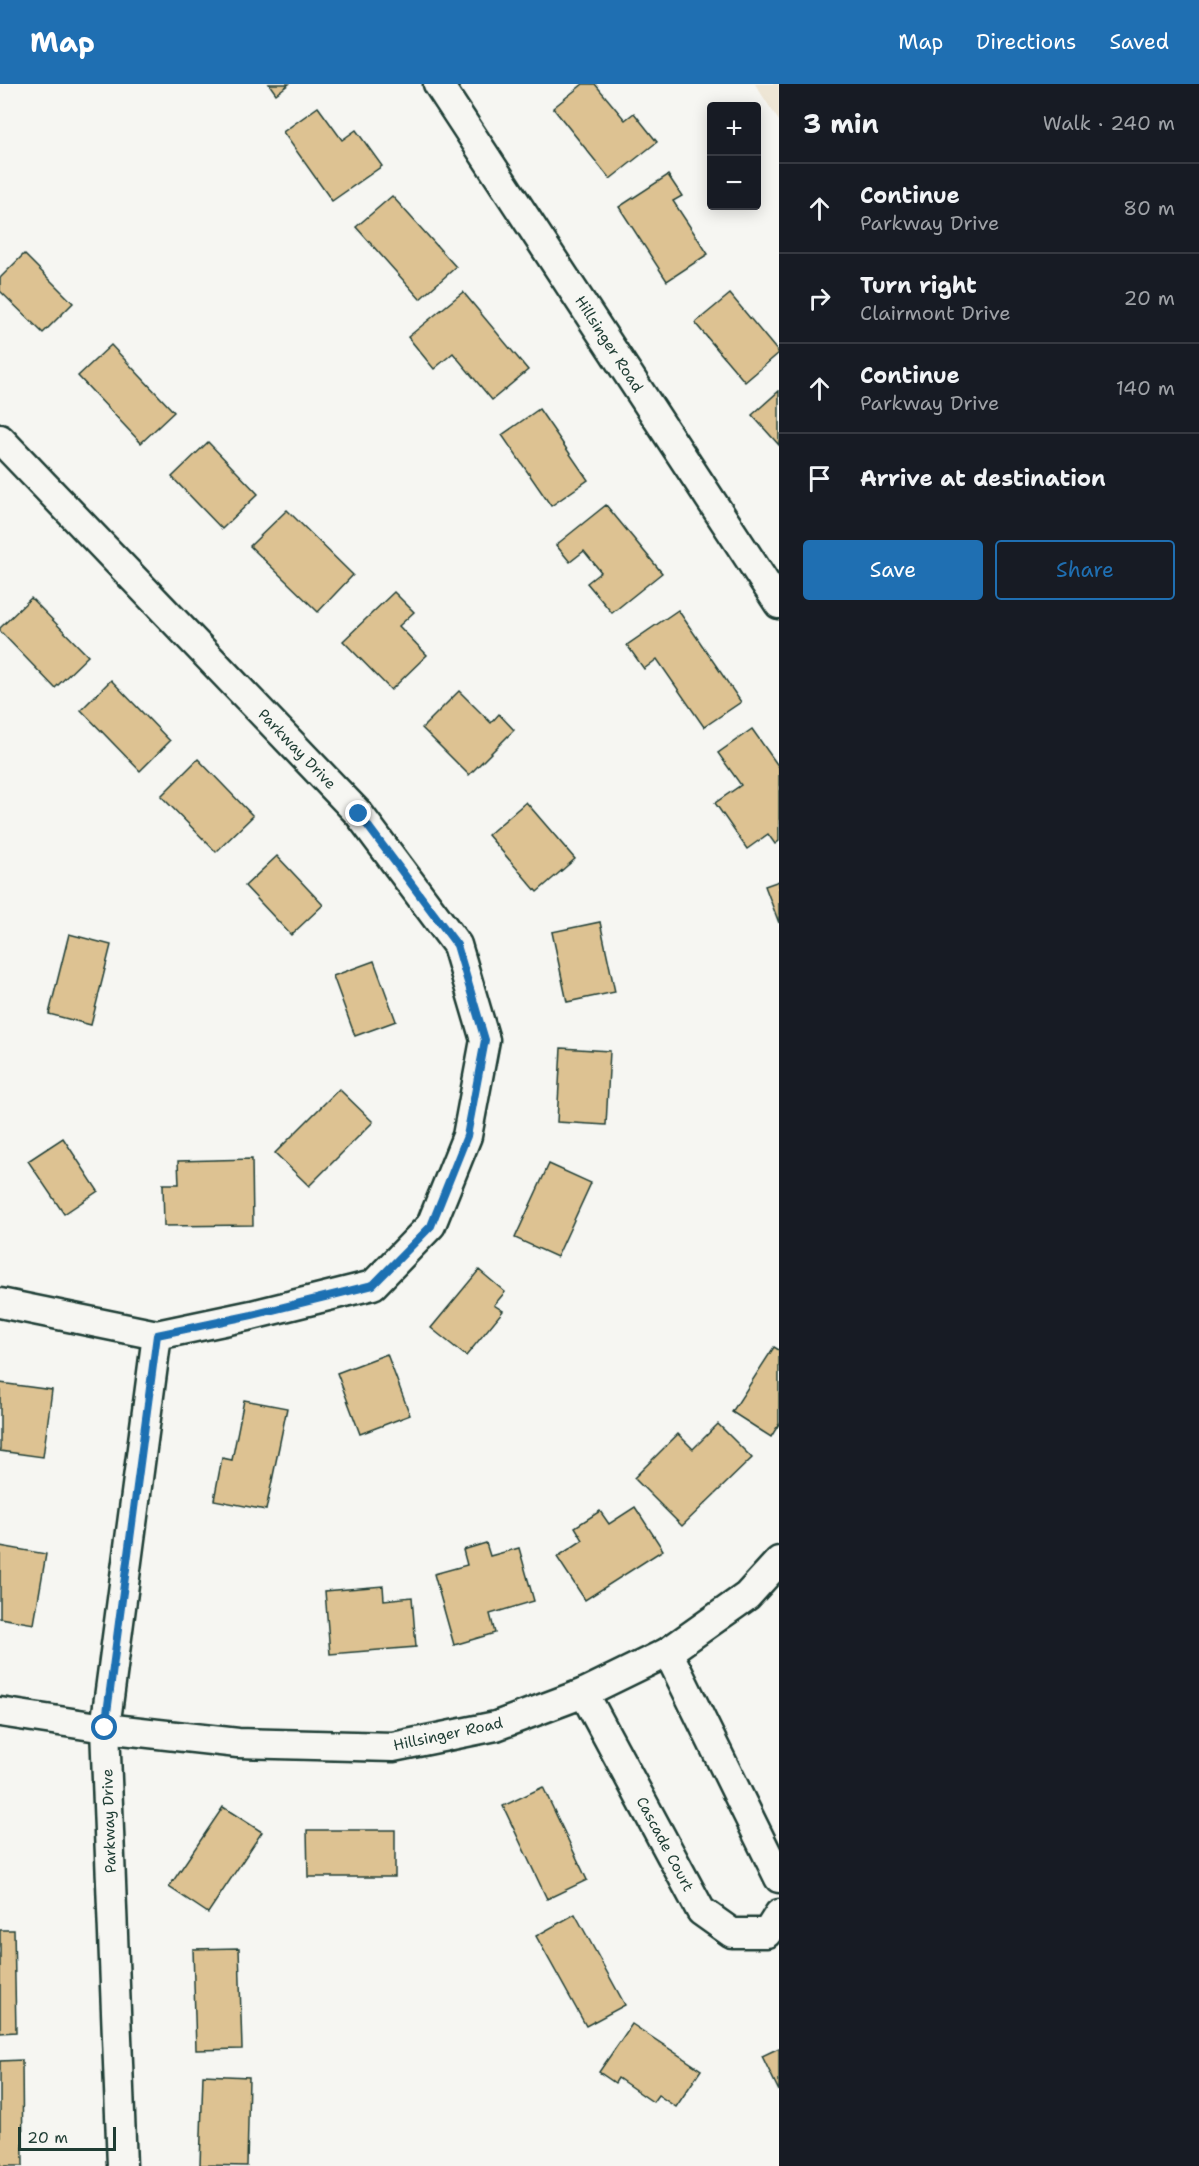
<!DOCTYPE html>
<html lang="en">
<head>
<meta charset="utf-8">
<style>
  body { margin:0; font-family:"Shantell Sans",sans-serif; background:#242831; color:#f1f3f6 }
  .controls { position:absolute; right:18px; top:18px; display:grid; overflow:hidden; border-radius:6px; box-shadow:0 3px 15px #0003 }
  .controls button { width:54px; height:54px; display:grid; place-items:center; padding:0; border:0; border-bottom:2px solid #363941; background:#171b24; color:#f1f3f6; font:30px sans-serif }
  .scale { position:absolute; left:18px; bottom:15px; width:98px; box-sizing:border-box; padding-left:6px; border:3px solid #1f3d34; border-top:0; font-size:16px; line-height:21px; white-space:nowrap; color:#1f3d34; -webkit-text-stroke:4px #f6f6f2; paint-order:stroke }
  .stop { position:absolute; width:18px; height:18px; margin:-14px; border:4px solid #1f6fb2; border-radius:50%; background:#fff }
  .stop.end { background:#1f6fb2; border-color:#fff; box-shadow:0 2px 6px #0008 }
  .list { margin:0; padding:0; list-style:none }
  h2 { display:flex; justify-content:space-between; align-items:center; height:78px; margin:0; padding:0 24px; font-size:26px }
  h2 small { font-size:20px; font-weight:400; color:#9ea1a6 }
  .list li { display:grid; grid-template-columns:39px 1fr auto; gap:18px; align-items:center; box-sizing:border-box; height:90px; padding:0 24px; border-top:2px solid #363941 }
  .list b { display:block; font-size:22px; white-space:nowrap }
  .list p { margin:0; font-size:20px; white-space:nowrap; color:#9ea1a6 }
  .list em { font-size:20px; font-style:normal; color:#9ea1a6 }
  .actions { display:flex; gap:12px; padding:18px 24px }
  .actions a { flex:1; padding:14px 0; border:2px solid #1f6fb2; border-radius:6px; text-align:center; font-size:21px; color:#1f6fb2 }
  .actions .main { background:#1f6fb2; color:#fff }
  .icon { flex:none; width:33px; height:33px; fill:none; stroke:currentColor; stroke-width:2; stroke-linecap:round; stroke-linejoin:round }
  .map { position:relative; flex:none; width:779px; height:2082px; overflow:hidden }
  header { display:flex; align-items:center; gap:36px; box-sizing:border-box; height:84px; padding:0 30px; background:#1f6fb2; color:#fff }
  header strong { font-size:28px }
  nav { display:flex; gap:33px; margin-inline-start:auto; font-size:21px }
  main { display:flex }
  aside { flex:1; background:#171b24 }
  .map>svg:first-child { display:block }
</style>
</head>
<body>
<header>
<strong>Map</strong>
<nav><a>Map</a><a>Directions</a><a>Saved</a></nav>
</header>
<main>
<div class="map">
<svg width="779" height="2082" viewBox="0 0 779 2082">
  <rect width="100%" height="100%" fill="#f6f6f2"/>
  <filter id="ink" filterUnits="userSpaceOnUse"><feTurbulence type="fractalNoise" baseFrequency=".0167" numOctaves="2"/><feDisplacementMap in="SourceGraphic" scale="12" xChannelSelector="R" yChannelSelector="G"/><feConvolveMatrix kernelMatrix="1 2 1 2 8 2 1 2 1" color-interpolation-filters="sRGB"/></filter>
  <g filter="url(#ink)">
    <polygon fill="#eee6d5" points="755,0 779,0 779,37"/>
    <g fill="#ddc292" stroke="#1f3d34" stroke-width="1.5">
      <polygon points="269,0 289,0 276,10"/>
      <polygon points="583,0 595,0 625,36 634,29 657,58 610,95 553,24"/>
      <polygon points="318,23 342,56 356,46 382,82 332,117 283,48"/>
      <polygon points="668,91 682,112 673,117 708,170 667,197 619,123"/>
      <polygon points="392,112 456,183 420,215 356,143"/>
      <polygon points="24,170 73,219 43,249 0,207 0,194"/>
      <polygon points="463,208 528,286 492,316 453,269 434,285 408,253"/>
      <polygon points="730,210 779,269 745,298 695,239"/>
      <polygon points="111,261 174,328 141,359 78,292"/>
      <polygon points="779,307 779,361 752,331"/>
      <polygon points="539,325 588,396 551,422 502,351"/>
      <polygon points="208,358 258,410 222,445 172,393"/>
      <polygon points="606,421 662,489 612,529 587,499 601,488 584,467 570,478 556,461"/>
      <polygon points="287,426 353,491 318,528 250,462"/>
      <polygon points="394,508 414,528 399,542 427,571 391,606 343,557"/>
      <polygon points="31,514 88,572 55,604 0,547 0,544"/>
      <polygon points="678,526 741,618 704,643 657,575 644,585 627,561"/>
      <polygon points="111,596 170,657 140,687 81,626"/>
      <polygon points="459,607 491,639 499,630 514,646 469,691 422,644"/>
      <polygon points="752,645 779,683 779,757 775,760 768,750 747,765 715,719 741,701 718,669"/>
      <polygon points="198,675 253,732 216,768 161,712"/>
      <polygon points="526,718 575,775 537,808 488,751"/>
      <polygon points="277,772 323,821 291,851 245,802"/>
      <polygon points="779,797 779,839 765,802"/>
      <polygon points="600,838 615,908 567,918 552,848"/>
      <polygon points="69,850 111,861 91,941 49,930"/>
      <polygon points="374,877 396,937 355,952 333,892"/>
      <polygon points="561,964 610,967 606,1041 557,1038"/>
      <polygon points="339,1005 373,1038 309,1102 275,1069"/>
      <polygon points="63,1054 98,1107 64,1130 28,1077"/>
      <polygon points="252,1075 253,1141 164,1142 163,1100 179,1100 178,1077"/>
      <polygon points="549,1080 591,1099 557,1173 515,1154"/>
      <polygon points="479,1186 505,1208 494,1221 503,1227 466,1272 431,1244"/>
      <polygon points="774,1263 779,1266 779,1340 771,1353 732,1328"/>
      <polygon points="387,1270 410,1331 360,1350 337,1289"/>
      <polygon points="0,1299 52,1306 43,1373 0,1367"/>
      <polygon points="244,1316 287,1324 266,1426 214,1416 222,1374 232,1376"/>
      <polygon points="718,1340 752,1374 682,1442 634,1394 678,1350 693,1365"/>
      <polygon points="635,1423 663,1466 585,1516 557,1473 583,1456 575,1443 600,1427 609,1440"/>
      <polygon points="486,1459 490,1472 519,1464 534,1517 490,1530 495,1549 454,1561 434,1490 467,1481 463,1466"/>
      <polygon points="0,1462 46,1470 34,1540 0,1534"/>
      <polygon points="383,1502 384,1516 412,1513 416,1563 330,1570 325,1507"/>
      <polygon points="543,1703 587,1796 547,1815 503,1722"/>
      <polygon points="223,1723 262,1748 208,1829 169,1803"/>
      <polygon points="307,1746 395,1746 395,1793 308,1793"/>
      <polygon points="575,1830 625,1921 586,1942 536,1852"/>
      <polygon points="0,1846 14,1846 16,1948 0,1949"/>
      <polygon points="239,1864 242,1965 196,1966 193,1865"/>
      <polygon points="632,1940 701,1986 676,2023 658,2011 653,2018 618,1994 615,1999 599,1988"/>
      <polygon points="779,1964 779,2007 762,1972"/>
      <polygon points="22,1976 23,2082 0,2082 0,1977"/>
      <polygon points="203,1991 249,1993 247,2082 200,2081"/>
    </g>
    <g fill="none" stroke-linecap="round" stroke-linejoin="round">
      <defs>
        <g id="street">
          <polyline points="438,0 779,520"/>
          <polyline points="0,355 359,730 457,861 485,956 467,1052 431,1141 373,1201 252,1231 157,1251 0,1219"/>
          <polyline points="668,1568 779,1794"/>
          <polyline points="584,1609 701,1827 732,1849 767,1849 779,1830"/>
          <polyline points="0,1628 105,1644 238,1659 393,1663 496,1642 584,1609 668,1568 747,1512 779,1477"/>
          <polyline points="122,2082 105,1644 157,1251"/>
        </g>
      </defs>
      <use href="#street" stroke="#1f3d34" stroke-width="33"/>
      <use href="#street" stroke="#f6f6f2" stroke-width="28"/>
    </g>
  </g>
  <g fill="none" stroke-linecap="round" stroke-linejoin="round" filter="url(#ink)">
    <polyline stroke="#1f6fb2" stroke-width="8" points="105,1644 157,1251 252,1231 373,1201 431,1142 467,1052 485,956 457,861 359,730"/>
  </g>
  <g text-anchor="middle" dominant-baseline="central" stroke-width="6" stroke-linejoin="round" paint-order="stroke">
    <g font-size="15" fill="#1f3d34" stroke="#f6f6f2">
      <text transform="translate(609 260) rotate(57)">Hillsinger Road</text>
      <text transform="translate(297 665) rotate(46)">Parkway Drive</text>
      <text transform="translate(448 1650) rotate(-12)">Hillsinger Road</text>
      <text transform="translate(109 1737) rotate(-92)">Parkway Drive</text>
      <text transform="translate(665 1760) rotate(62)">Cascade Court</text>
    </g>
  </g>
</svg>
<div class="controls">
<button>+</button>
<button>−</button>
</div>
<div class="scale">20 m</div>
<div class="stop" style="left:105px;top:1644px"></div>
<div class="stop end" style="left:359px;top:730px"></div>
</div>
<aside>
<h2>3 min<small>Walk · 240 m</small></h2>
<ul class="list">
<li><svg class="icon" aria-label="ahead" viewBox="0 0 24 24"><path d="M12 20V5M6 11l6-6 6 6"/></svg><div><b>Continue</b><p>Parkway Drive</p></div><em>80 m</em></li>
<li><svg class="icon" aria-label="right" viewBox="0 0 24 24"><path d="M7 20v-9h11M14 6l5 5-5 5"/></svg><div><b>Turn right</b><p>Clairmont Drive</p></div><em>20 m</em></li>
<li><svg class="icon" aria-label="ahead" viewBox="0 0 24 24"><path d="M12 20V5M6 11l6-6 6 6"/></svg><div><b>Continue</b><p>Parkway Drive</p></div><em>140 m</em></li>
<li><svg class="icon" aria-label="arrive" viewBox="0 0 24 24"><path d="M6 21V4h12l-3 4 3 4H6"/></svg><div><b>Arrive at destination</b></div></li>
</ul>
<div class="actions"><a class="main">Save</a><a>Share</a></div>
</aside>
</main>
</body>
</html>
